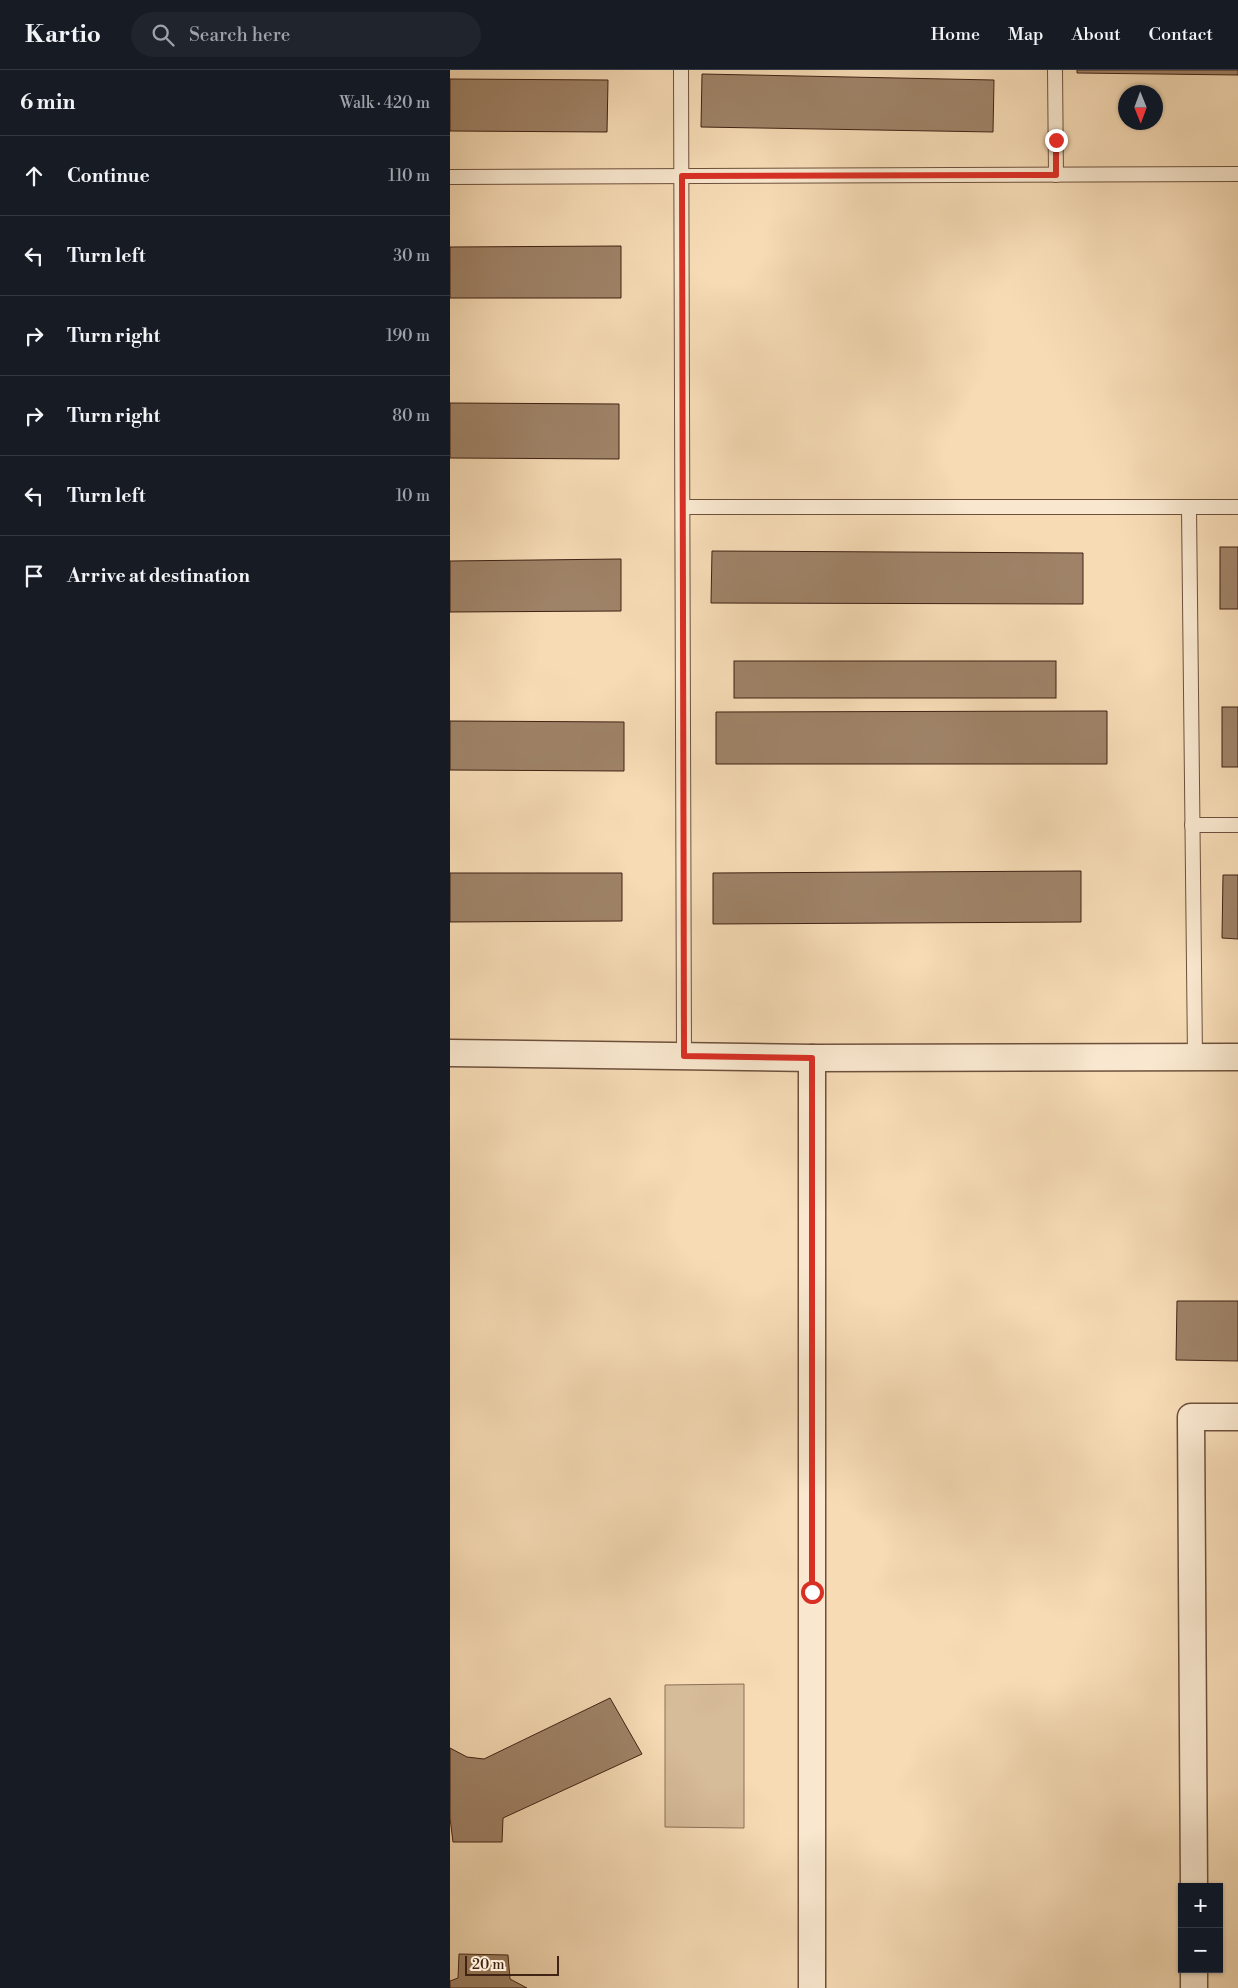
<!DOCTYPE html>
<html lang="en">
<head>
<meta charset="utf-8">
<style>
  body { margin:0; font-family:"Libre Bodoni",serif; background:#20242c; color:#f1f3f6 }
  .controls { position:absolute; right:15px; bottom:15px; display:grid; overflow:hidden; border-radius:0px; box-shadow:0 1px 4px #0004 }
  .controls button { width:45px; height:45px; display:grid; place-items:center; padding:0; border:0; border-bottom:1px solid #363941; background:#171b24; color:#f1f3f6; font:25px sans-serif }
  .compass { position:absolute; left:668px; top:15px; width:45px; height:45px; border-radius:50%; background:#171b24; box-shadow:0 1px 4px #0004; rotate:179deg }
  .scale { position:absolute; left:15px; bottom:12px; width:94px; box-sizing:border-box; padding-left:5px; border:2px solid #402314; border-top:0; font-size:14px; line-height:18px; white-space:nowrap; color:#402314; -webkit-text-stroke:4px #f9e8cf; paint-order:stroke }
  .stop { position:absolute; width:15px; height:15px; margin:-11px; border:4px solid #d93025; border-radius:50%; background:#fff }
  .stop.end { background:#d93025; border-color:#fff; box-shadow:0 1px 5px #0008 }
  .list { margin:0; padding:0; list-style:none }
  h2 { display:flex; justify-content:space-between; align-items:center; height:65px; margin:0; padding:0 20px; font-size:21px }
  h2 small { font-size:16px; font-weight:400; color:#9ea1a6 }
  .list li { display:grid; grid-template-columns:32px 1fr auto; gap:15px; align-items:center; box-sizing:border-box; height:80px; padding:0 20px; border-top:1px solid #363941 }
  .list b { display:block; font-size:19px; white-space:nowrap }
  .list em { font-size:16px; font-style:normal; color:#9ea1a6 }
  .icon { flex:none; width:28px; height:28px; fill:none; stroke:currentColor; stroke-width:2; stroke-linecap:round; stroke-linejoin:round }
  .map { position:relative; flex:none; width:788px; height:1918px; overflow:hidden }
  header { display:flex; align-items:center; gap:30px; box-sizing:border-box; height:70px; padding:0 25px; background:#171b24; border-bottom:1px solid #363941 }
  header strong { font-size:24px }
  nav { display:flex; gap:28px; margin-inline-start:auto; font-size:18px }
  .search { width:350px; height:45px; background:#20242c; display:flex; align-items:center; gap:12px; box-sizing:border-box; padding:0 18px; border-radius:28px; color:#9ea1a6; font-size:19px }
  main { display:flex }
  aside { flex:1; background:#171b24 }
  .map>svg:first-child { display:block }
</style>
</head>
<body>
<header>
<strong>Kartio</strong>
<div class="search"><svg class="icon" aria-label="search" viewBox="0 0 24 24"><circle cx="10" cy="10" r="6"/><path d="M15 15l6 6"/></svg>Search here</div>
<nav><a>Home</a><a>Map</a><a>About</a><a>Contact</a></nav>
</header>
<main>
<aside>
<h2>6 min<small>Walk · 420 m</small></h2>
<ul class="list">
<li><svg class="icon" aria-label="ahead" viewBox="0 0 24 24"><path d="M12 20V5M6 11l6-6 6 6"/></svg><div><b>Continue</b></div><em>110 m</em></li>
<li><svg class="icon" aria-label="left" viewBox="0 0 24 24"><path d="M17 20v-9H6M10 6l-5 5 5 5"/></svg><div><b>Turn left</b></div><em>30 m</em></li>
<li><svg class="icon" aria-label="right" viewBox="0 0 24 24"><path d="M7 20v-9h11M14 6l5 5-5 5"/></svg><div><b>Turn right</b></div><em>190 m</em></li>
<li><svg class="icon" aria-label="right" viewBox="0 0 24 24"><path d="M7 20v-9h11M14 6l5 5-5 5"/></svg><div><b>Turn right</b></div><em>80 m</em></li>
<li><svg class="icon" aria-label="left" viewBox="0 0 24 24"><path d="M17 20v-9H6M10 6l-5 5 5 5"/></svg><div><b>Turn left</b></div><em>10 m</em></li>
<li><svg class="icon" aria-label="arrive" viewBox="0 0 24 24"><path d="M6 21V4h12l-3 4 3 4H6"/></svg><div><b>Arrive at destination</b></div></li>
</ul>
</aside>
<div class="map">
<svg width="788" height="1918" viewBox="0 0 788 1918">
  <rect width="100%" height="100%" fill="#f6dbb5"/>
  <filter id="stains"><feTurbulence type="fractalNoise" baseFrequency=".004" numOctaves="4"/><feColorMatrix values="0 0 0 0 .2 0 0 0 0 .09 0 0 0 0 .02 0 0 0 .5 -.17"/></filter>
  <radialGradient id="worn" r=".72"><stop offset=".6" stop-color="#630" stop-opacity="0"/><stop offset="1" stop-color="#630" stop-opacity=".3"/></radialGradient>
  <polygon fill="#d7bc9a" stroke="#8c7057" points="294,1614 294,1758 215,1757 215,1615"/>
  <g fill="#9f8368" stroke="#402314">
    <polygon points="627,0 788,0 788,5 627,3"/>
    <polygon points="252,4 544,10 543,62 251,57"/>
    <polygon points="0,9 158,10 157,62 0,61"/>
    <polygon points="171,176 171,228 0,228 0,177"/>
    <polygon points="0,333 169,334 169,389 0,388"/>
    <rect x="770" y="477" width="18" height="62"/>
    <polygon points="262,481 633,483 633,534 261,533"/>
    <polygon points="171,489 171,541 0,542 0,491"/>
    <rect x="284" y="591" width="322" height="37"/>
    <rect x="772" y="637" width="16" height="60"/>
    <polygon points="657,641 657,694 266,694 266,642"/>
    <polygon points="0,651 174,652 174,701 0,700"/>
    <polygon points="631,801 631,852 263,854 263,803"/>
    <polygon points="0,803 172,803 172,851 0,852"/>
    <polygon points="773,805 788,805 788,869 772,868"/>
    <polygon points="727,1231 788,1231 788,1291 726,1290"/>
    <polygon points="160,1628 192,1684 53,1748 52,1772 3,1772 0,1748 0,1678 17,1687 34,1689"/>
    <polygon points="9,1884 58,1885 60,1909 77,1918 0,1918 0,1911 8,1908"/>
  </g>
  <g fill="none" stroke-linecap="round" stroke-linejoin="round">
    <defs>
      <g id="lane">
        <polyline points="231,0 234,986"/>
        <polyline points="605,0 606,105"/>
        <polyline points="0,107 788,104"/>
        <polyline points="233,437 788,437"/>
        <polyline points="739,438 745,987"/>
        <polyline points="742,755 788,755"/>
      </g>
      <g id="street">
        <polyline points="0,983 362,988 788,987"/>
        <polyline points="362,988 362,1918"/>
        <polyline points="744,1817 741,1347 788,1347"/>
        <polyline points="744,1899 744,1918"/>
      </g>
    </defs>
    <use href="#lane" stroke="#6e513c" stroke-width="16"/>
    <use href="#street" stroke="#6e513c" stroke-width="29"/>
    <use href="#lane" stroke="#f9e8cf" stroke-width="14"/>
    <use href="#street" stroke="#f9e8cf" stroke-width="26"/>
  </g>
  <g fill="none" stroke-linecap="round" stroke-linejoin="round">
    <polyline stroke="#d93025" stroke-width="6" points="362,1522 362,988 234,986 232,106 606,105 606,70"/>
  </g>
  <rect width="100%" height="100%" filter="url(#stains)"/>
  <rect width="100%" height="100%" fill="url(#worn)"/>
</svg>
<div class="controls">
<button>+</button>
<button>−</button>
</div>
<svg class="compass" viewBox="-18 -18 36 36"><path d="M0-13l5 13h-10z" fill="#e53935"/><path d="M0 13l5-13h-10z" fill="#9ea1a6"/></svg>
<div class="scale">20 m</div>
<div class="stop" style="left:362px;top:1522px"></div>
<div class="stop end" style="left:606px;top:70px"></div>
</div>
</main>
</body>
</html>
